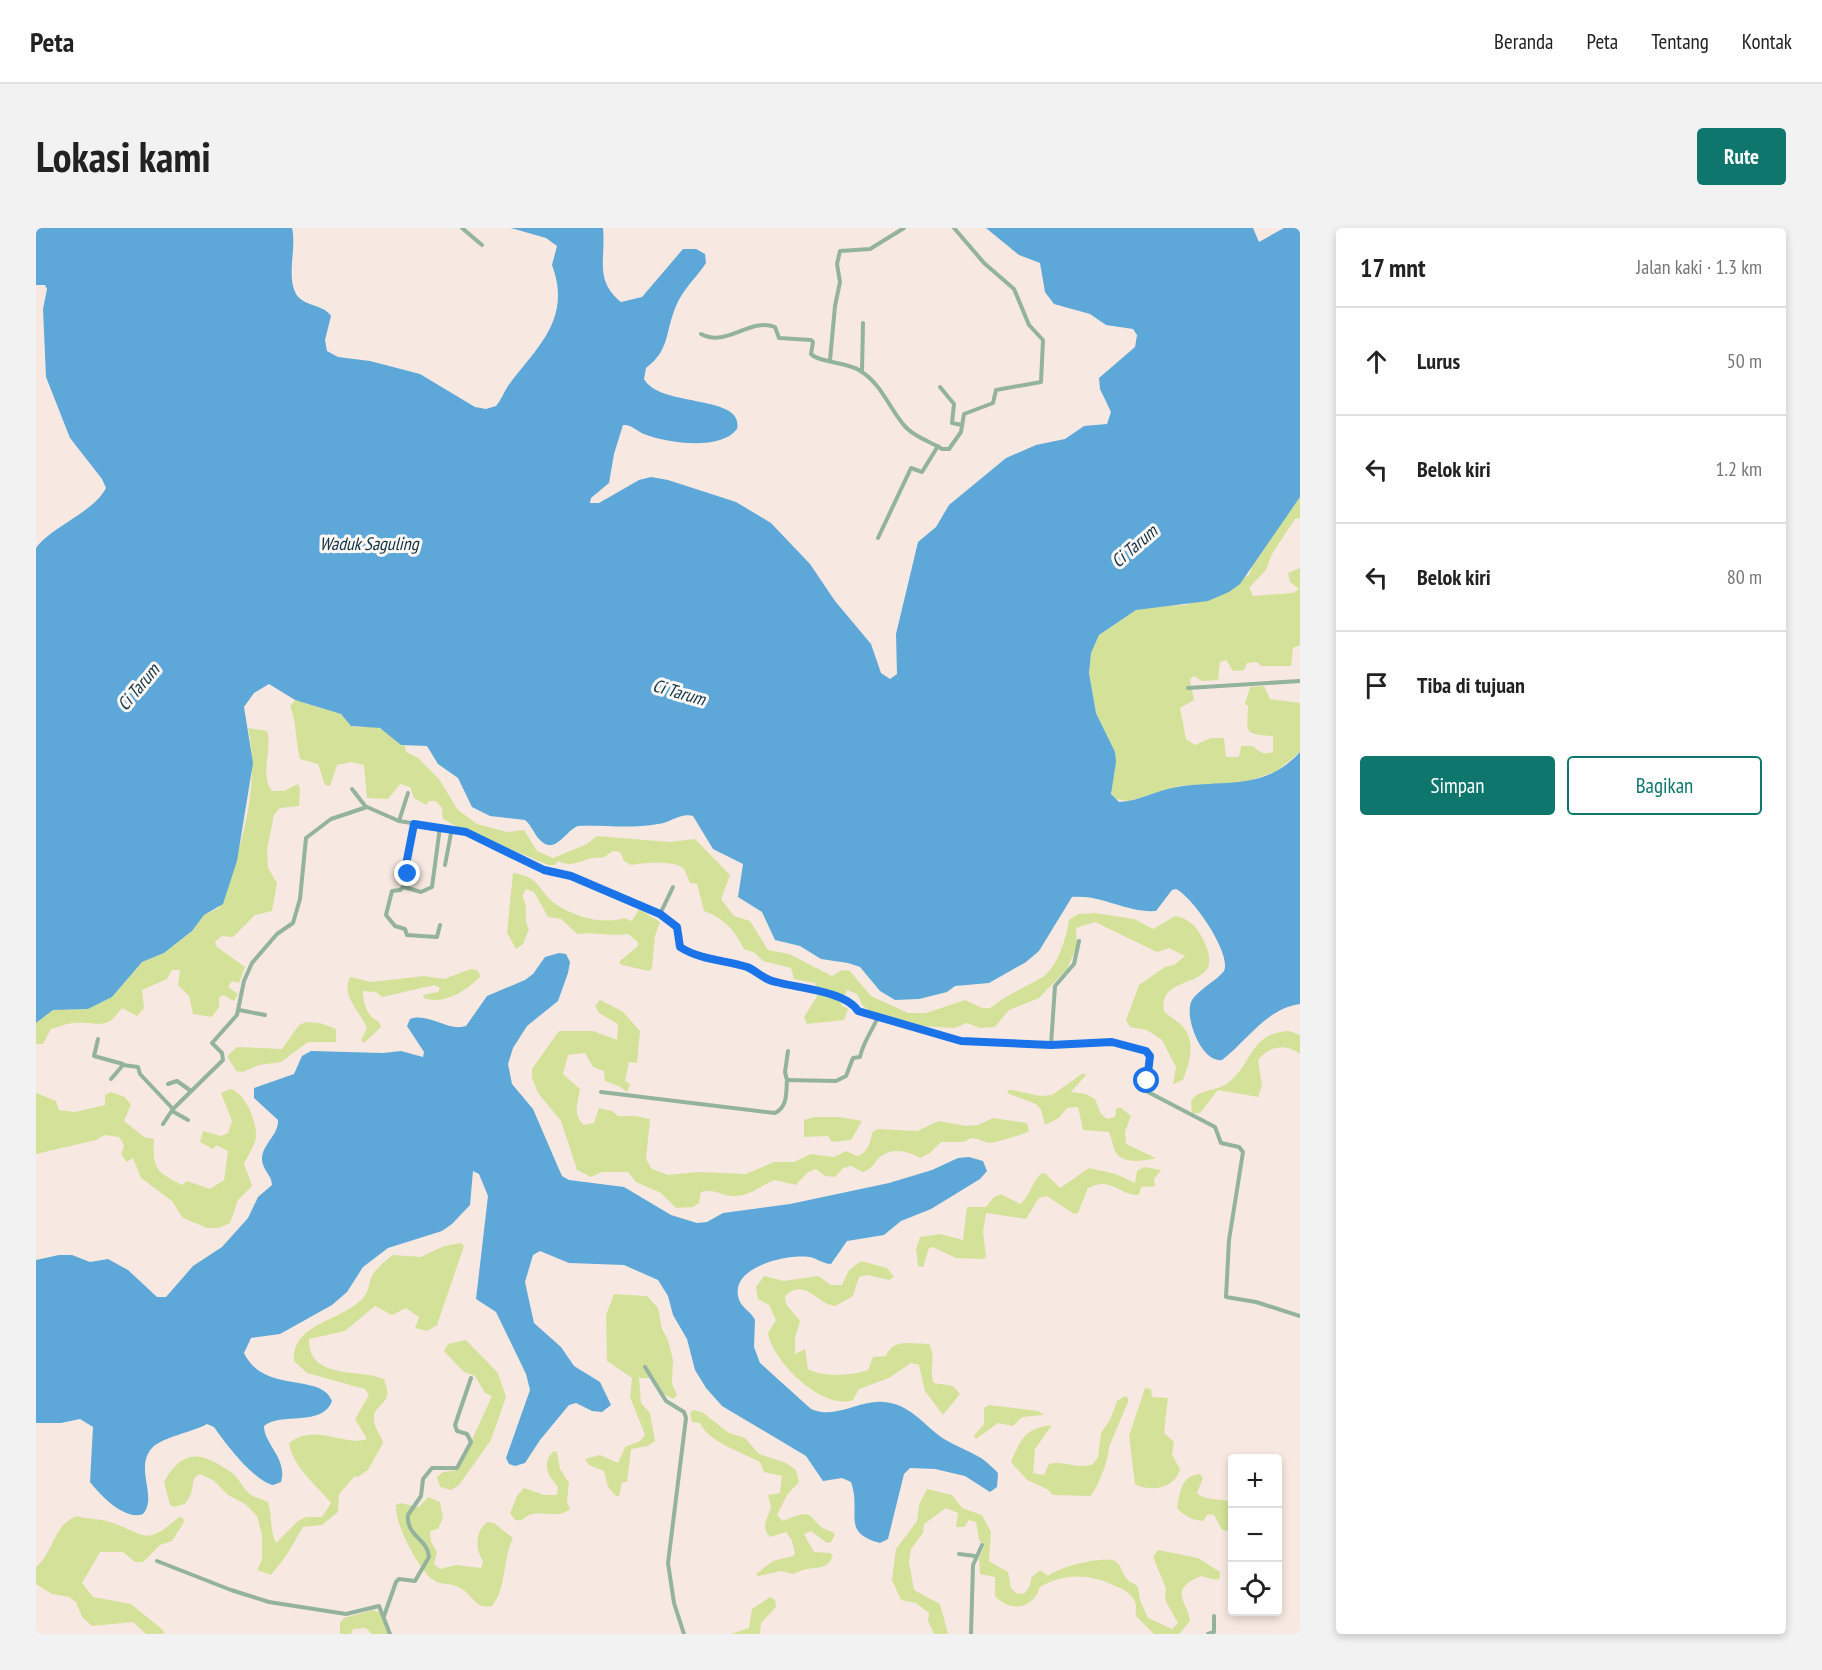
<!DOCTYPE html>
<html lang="id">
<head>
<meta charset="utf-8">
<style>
  body { margin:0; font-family:"PT Sans Narrow",sans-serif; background:#f2f2f2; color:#222 }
  .controls { position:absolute; right:18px; bottom:18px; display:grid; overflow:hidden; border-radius:6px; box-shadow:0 3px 9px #0003 }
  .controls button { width:54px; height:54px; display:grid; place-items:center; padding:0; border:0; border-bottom:2px solid #e0e0e0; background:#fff; color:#222; font:30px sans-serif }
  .stop { position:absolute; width:18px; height:18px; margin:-14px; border:4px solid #1a73e8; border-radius:50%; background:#fff }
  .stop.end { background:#1a73e8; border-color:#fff; box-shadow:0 2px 6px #0008 }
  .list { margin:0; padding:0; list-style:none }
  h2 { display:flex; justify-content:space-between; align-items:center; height:78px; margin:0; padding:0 24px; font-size:26px }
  h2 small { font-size:20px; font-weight:400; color:#767676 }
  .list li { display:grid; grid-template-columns:39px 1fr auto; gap:18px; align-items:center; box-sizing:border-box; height:108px; padding:0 24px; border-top:2px solid #e0e0e0 }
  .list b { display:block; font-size:22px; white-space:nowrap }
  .list em { font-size:20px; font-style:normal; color:#767676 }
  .actions { display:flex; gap:12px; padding:18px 24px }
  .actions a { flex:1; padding:14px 0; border:2px solid #0f766e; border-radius:6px; text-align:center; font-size:21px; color:#0f766e }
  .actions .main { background:#0f766e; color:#fff }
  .icon { flex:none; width:33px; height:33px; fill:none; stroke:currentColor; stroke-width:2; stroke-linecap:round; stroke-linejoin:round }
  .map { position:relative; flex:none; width:1264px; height:1406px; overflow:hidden; border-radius:6px }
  header { display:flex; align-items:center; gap:36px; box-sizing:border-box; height:84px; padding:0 30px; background:#fff; border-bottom:2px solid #e0e0e0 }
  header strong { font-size:28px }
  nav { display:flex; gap:33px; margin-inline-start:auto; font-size:21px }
  .intro { display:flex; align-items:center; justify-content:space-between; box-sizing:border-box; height:144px; padding:0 36px }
  h1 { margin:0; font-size:42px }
  .button { padding:15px 27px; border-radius:6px; background:#0f766e; color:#fff; font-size:21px; font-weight:700 }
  main { display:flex; gap:36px; padding:0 36px }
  aside { flex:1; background:#fff; border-radius:6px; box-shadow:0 3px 9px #0003 }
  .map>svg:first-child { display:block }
</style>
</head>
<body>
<header>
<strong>Peta</strong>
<nav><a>Beranda</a><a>Peta</a><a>Tentang</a><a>Kontak</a></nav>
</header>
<div class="intro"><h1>Lokasi kami</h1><a class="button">Rute</a></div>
<main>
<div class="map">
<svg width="1264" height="1406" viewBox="0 0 1264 1406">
  <rect width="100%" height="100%" fill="#f7e9e1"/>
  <g fill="#d4e299">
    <path d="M1264 269V290L1259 291 1236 326 1230 342 1213 360 1217 368 1257 365 1263 361 1254 354 1252 345 1264 340V417L1257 420 1255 438H1225L1221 434 1211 435 1208 442 1197 443 1190 432 1184 434 1182 452 1166 453 1158 448 1154 451 1158 472 1144 480 1150 511 1159 517 1175 510H1188L1190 529H1203L1205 518H1217C1225 525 1226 527 1237 524V508C1207 506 1211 505 1212 478L1209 476 1214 459 1228 458 1234 471 1264 475V524L1241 543 1210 554 1143 558 1093 573 1078 571 1074 560 1079 524 1060 485 1053 445 1055 425 1063 407 1100 382 1113 378 1150 377 1213 347 1220 329Z"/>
    <path d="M259 472 305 486 315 498C325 501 335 497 345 501 355 504 358 515 369 518L370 524 382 530 403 551 422 582 441 596 471 604 488 602 501 623 517 630 551 616 561 608 634 614 659 611 694 647 685 671 698 688 714 693 732 722 753 726 796 748 806 742 814 743 835 768 872 785H890L929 772 946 780H954C970 767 987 760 1005 750 1022 740 1030 710 1033 692L1042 686 1059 685 1098 691 1117 701 1139 688C1154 691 1160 698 1167 711 1195 766 1121 741 1128 783 1133 789 1141 792 1146 798 1161 813 1153 835 1147 852L1137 856 1140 839 1126 812 1111 802 1094 799 1090 792 1103 757 1129 739 1138 737 1149 728 1133 720 1121 724 1059 694 1040 700 1041 718 1031 741 1003 770 973 782 959 799 944 800 931 795 918 800 885 798 834 783 827 778 821 766 811 762 805 777 812 781 808 792 771 796 768 789 782 767 779 755 758 751 755 740 727 733 719 725 708 721C699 702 687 690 668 683L661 656 654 655C652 651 650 644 648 641 640 632 606 635 595 637L588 633 584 624 577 623 567 630C549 627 540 642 522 633L519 637H512L458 614 449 617C432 611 424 599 407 591L406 580 400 573H393L390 577 378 570 374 559 364 556 352 571 331 570 328 537 315 534 301 537 294 558 289 557 282 536 264 531C259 513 261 495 254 478Z"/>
    <path d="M212 500 231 503C237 523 223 545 236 563H248L262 556 264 560 263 578 244 580 238 587 231 621 232 640 241 655 236 683 219 687 197 709 186 708 179 714 181 719 209 739 203 755 196 753 192 759 202 766 198 773 187 767 183 770V779L176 789 157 786 153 768 142 757 144 742H136L131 751 106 762 108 780 101 788 86 780C69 804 64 793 39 795 31 795 23 799 15 801L7 816H0V795L17 782 52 781 76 769 106 734 128 725 156 703 168 687 183 680C204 625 225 559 212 500Z"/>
    <path d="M477 645C506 649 501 663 521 677 540 689 567 697 588 690L596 693 603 681 624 694 619 708 616 740 613 743 586 737 583 734 602 718V714L592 706C574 709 556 703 541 706L525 691 512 689 498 664 490 661 486 668C494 680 486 690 493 701L487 716 480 721 471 705Z"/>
    <path d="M435 741 441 742 445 748C431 762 408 778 388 770L387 767 402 764 404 760 399 757 346 769 340 764 327 763C327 771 329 782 335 788 340 794 343 791 345 799L328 815 325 812 331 801C326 784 304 769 314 749L335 754 388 748 408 751Z"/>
    <path d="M564 772 586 783 604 803 601 835 593 834 589 853 594 856 591 864 583 858 569 853 568 843 557 839 549 825 532 827 527 846 544 861C542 874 536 887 548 897L558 895 563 880 576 883 582 888H599L614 891 610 931 616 941 632 947 662 944 710 946 738 934H758L775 926 798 929 810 923 821 928C831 926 835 914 836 905L841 901 881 903 903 893 930 898 942 897 957 890 991 895 993 903C990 906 960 914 955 915 948 915 942 910 935 910L928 914H905L894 925 884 930C873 924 858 919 845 928 838 934 838 940 827 944L815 938 807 940 799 949 789 948 780 941 772 944 760 957 739 952C725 957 715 968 698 968 685 968 679 960 665 964L663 975 657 979 640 980 625 965 600 954 592 944H566L555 949 541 942 525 893 502 865 496 850V841L523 803H557L581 812 582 796 563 785 559 778Z"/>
    <polygon points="270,794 284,795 300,801 300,814 272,814 245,834 223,837 207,844 200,843 191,828 201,819 246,821 263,797"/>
    <path d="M1253 803 1264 807V826C1250 815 1233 818 1222 832L1226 857 1222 869 1182 862 1164 885H1156L1155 873C1164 860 1180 864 1192 855 1217 836 1213 805 1253 803Z"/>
    <path d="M1047 845 1050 847 1035 864 1050 866 1059 871 1065 886 1071 891 1079 889 1080 881 1084 879 1095 888 1089 904 1090 916 1120 930C1108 933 1086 937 1079 923 1076 917 1076 910 1073 904L1047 902 1042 879 1031 880 1023 890 1009 897 1005 882 1000 876 971 865 973 862H977L1004 868 1016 867Z"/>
    <path d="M194 861C210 864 224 900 219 914 216 922 211 929 208 936L216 958 202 972 194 995 183 1000H171L147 990 136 973 105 950 97 930 91 934 85 927 88 917 83 909 69 907 60 912 0 926V865L20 873 23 882 39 884 69 877V867L75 864 89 869 95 877 88 893 108 909 118 911C116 941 121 944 146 957L151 953 174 961 188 952 192 923 180 917 177 921 164 914 167 903 185 908 192 905 196 893 185 865Z"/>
    <polygon points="778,889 803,889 826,893 815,912 796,914 792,908 768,909 768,892"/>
    <path d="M1108 939 1125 942 1118 951 1119 958 1105 959 1103 967C1082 967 1076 948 1052 960L1042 985 1038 986 1011 968 1003 970 990 991 950 985 947 1004 950 1028 948 1031 920 1030 897 1019 893 1020 887 1039 882 1038 880 1021 884 1009 904 1006 927 1012 931 979H950L957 970 965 966 984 976C995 967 995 954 1006 945L1010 946 1024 960 1053 940 1080 946 1099 955 1101 943Z"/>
    <path d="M425 1015 428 1018 401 1097 391 1103 379 1100 383 1089 370 1080 356 1087 339 1078 309 1103 273 1111C272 1155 330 1139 351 1153H348C360 1177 336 1175 338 1192 338 1201 346 1207 347 1215L332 1242 322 1249 319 1248 303 1266 302 1284 286 1297 267 1299 250 1328 235 1347 221 1342 226 1332V1307L221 1288 209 1276 192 1267 177 1252 164 1246 158 1250 155 1266 149 1276 138 1279 134 1277 128 1254C148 1217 169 1226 196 1245 204 1251 207 1261 215 1267 220 1270 227 1271 232 1274 237 1289 233 1301 240 1315L262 1293 270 1289H286L295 1275C281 1257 257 1240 253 1215 280 1194 309 1219 331 1211L319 1191 333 1167 329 1161 271 1145 258 1133C256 1095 304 1094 326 1071 334 1063 332 1055 337 1046 341 1040 351 1031 357 1027L385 1029 408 1018Z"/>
    <path d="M825 1033 851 1040 858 1049 853 1052 831 1047 823 1049 817 1068 799 1078C780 1076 770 1049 749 1068L750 1076 764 1093 759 1110V1126L769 1121 772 1141C785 1149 818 1148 832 1142L837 1129 850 1128C856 1110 877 1116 893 1116 901 1129 892 1143 898 1155L917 1158 924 1166 907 1187 889 1163 883 1137 875 1135 853 1150 823 1161 817 1172C787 1183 736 1133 732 1105L740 1092 733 1077 722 1071 720 1059 728 1048 748 1053 782 1048 795 1057H806L813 1042Z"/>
    <polygon points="578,1066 611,1068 622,1080 626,1101 632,1112 637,1132 636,1156 641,1167 637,1171 628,1166 618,1150 603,1150 605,1175 614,1185 619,1213 612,1218 595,1221 591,1254 586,1254 583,1268 580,1268 572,1259 568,1243 553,1237 549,1231 564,1227 582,1235 589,1219 604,1213 609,1207 594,1169 596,1150 571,1133 570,1087"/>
    <polygon points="430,1112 462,1145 470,1169 455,1212 423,1257 415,1262 404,1259 401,1249 407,1244 422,1242 456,1168 449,1165 439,1148 428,1144 408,1123 412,1116"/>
    <path d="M1109 1160 1115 1161 1116 1169 1132 1170 1128 1205 1138 1214 1136 1227 1144 1241C1140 1260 1114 1265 1099 1256L1093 1208Z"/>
    <path d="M1089 1168 1092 1170V1174L1073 1219C1073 1230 1062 1261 1054 1268L1017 1267 1011 1261 991 1252 975 1234C985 1211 989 1200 1016 1197L999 1221 997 1245 1008 1247 1013 1236C1028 1232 1042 1242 1057 1236L1062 1229 1065 1205 1074 1192 1081 1173Z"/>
    <polygon points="953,1177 1002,1183 1008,1187 986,1189 977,1198 962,1195 940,1211 938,1208 948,1196 948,1180"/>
    <path d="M658 1182 666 1184 693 1205 709 1210 723 1226 750 1235 760 1242 763 1254 751 1267 741 1287 747 1293C786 1276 768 1296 797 1304L799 1307 795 1314 791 1315 775 1303 768 1306 778 1324 794 1325 797 1328C790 1344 778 1338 767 1342 763 1343 761 1345 757 1346L745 1343 722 1348 720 1346 737 1333 757 1328 759 1325 756 1313 750 1304 734 1309C724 1298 732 1291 735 1279L732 1267 744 1265 746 1248 728 1244 724 1234C707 1225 671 1213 664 1195L656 1194 654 1184Z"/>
    <path d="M518 1223 521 1224 524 1241 533 1255 531 1274 534 1281C521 1291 510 1283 496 1286 489 1288 487 1294 479 1292L474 1285 481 1268 488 1260 508 1267H521L522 1259C513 1248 504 1236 518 1223Z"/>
    <path d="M1164 1246 1167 1250 1161 1265C1172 1275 1187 1268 1196 1276V1303L1186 1302 1178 1287 1172 1286 1167 1293C1156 1292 1148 1288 1141 1280 1144 1265 1145 1247 1164 1246Z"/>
    <path d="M891 1261 916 1267 926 1280 946 1287 955 1304 953 1333 972 1344 975 1360 981 1366 989 1365 994 1358 995 1350 1004 1342 1012 1348C1023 1339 1062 1329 1077 1332 1086 1335 1085 1345 1091 1351 1094 1355 1099 1355 1102 1359L1104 1372 1112 1390 1136 1401 1142 1395 1129 1372 1130 1360 1117 1329 1122 1322 1162 1330 1184 1344V1350L1180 1352 1165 1348C1130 1362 1153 1375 1154 1393L1143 1406H1118L1100 1388C1099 1383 1101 1378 1099 1374 1096 1365 1085 1360 1077 1357 1053 1346 1028 1345 1004 1359 997 1381 975 1385 959 1368V1349L944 1346 943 1330 948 1318 943 1312 940 1294 933 1292 928 1299H920L922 1285 910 1280 888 1296 887 1305 875 1321 873 1334 878 1362 904 1376 912 1406H898L892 1393 893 1385 880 1375 865 1372 856 1352 860 1321 881 1293 883 1277Z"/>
    <path d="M392 1269 404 1274 407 1290 402 1301 394 1303 395 1314 401 1324 398 1336 404 1341 420 1337 445 1340 447 1333C439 1321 439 1304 451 1294L458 1295 477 1310C466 1333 471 1359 456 1378 438 1382 437 1365 422 1359 413 1354 404 1358 396 1351 382 1340 358 1295 360 1277L364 1275 383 1279Z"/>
    <path d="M41 1288C52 1292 63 1290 74 1294 112 1307 108 1319 143 1289L147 1290 148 1294 136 1313 124 1317 107 1334H99L87 1324H64L46 1355 57 1369 95 1376 127 1402 128 1406H110L97 1394 56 1398 46 1389 40 1374 33 1369 16 1366 0 1356V1339C18 1325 17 1296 41 1288Z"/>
    <polygon points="734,1369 739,1372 740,1379 725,1395 724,1406 695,1406 713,1400 716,1381"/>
    <polygon points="337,1382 345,1385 352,1406 336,1406 330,1400 317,1401 315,1406 304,1406 304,1395 308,1390"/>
  </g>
  <g fill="#5ea8d9">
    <path d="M0 0H256C261 20 250 47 260 66 268 79 288 76 295 88L289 112 291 123 302 129 334 133 384 146 439 179 450 181 460 178C465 172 468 164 472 158 502 118 536 91 516 37L521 18 510 10 475 0H567C570 31 558 52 585 74L606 69 647 21H660L669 26 670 35C660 50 647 61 640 78 629 104 634 122 610 140L608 151C624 180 709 166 701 201 685 223 630 215 608 206 601 203 595 196 587 197L578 226 573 255 555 270 554 275H563L603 252 615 249 632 252 700 274 735 295 774 336 799 373 835 416 845 445 854 451 861 446 860 406 882 314 900 299 913 277 970 230 1000 217 1029 211 1048 198 1071 196 1075 184 1064 161 1063 150 1099 119 1101 107 1097 101 1070 97 1054 86 1018 76 1009 64 1004 35 983 27 950 0H1217L1223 14 1248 0H1264V269L1204 356 1193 364 1172 373 1100 382 1063 407 1055 425 1053 445 1060 485 1079 524 1080 534 1075 566 1083 574C1104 573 1121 562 1141 559 1187 551 1228 564 1264 524V776C1230 781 1212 812 1186 832 1165 835 1147 787 1156 772 1163 761 1179 754 1188 743 1196 726 1157 669 1140 661L1136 662 1120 683C1091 685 1065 666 1036 669L1003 723 990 734 953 755 919 758 911 764 883 771 859 772 844 763 824 739 812 735 785 731 764 718 739 712 726 684 702 669 707 636 677 621 657 588C646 584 633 595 622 596 595 601 569 597 542 598 530 602 519 628 504 612 498 606 496 598 489 592L454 588 436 579 422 550 402 536 391 518 365 517 344 500 315 498 305 486 259 472 233 456 218 465 208 479 217 535 201 633 187 676 168 687 156 703 128 725 106 734 76 769 52 781 17 782 0 795V320C16 298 57 285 70 260L66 251 34 210 10 149 7 81 11 61 9 57H0Z"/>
    <path d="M523 725 530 726 534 734 532 745 522 773 491 798 477 820 472 836 476 856 497 881 522 939 526 948 533 952 588 959 635 987 661 995 671 994 687 985 754 976 853 955 896 942 922 930 933 929 947 933 951 943 944 951 895 981 865 993 848 1007 811 1013 795 1036C787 1036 781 1030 773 1029 749 1026 689 1040 704 1074 708 1081 716 1085 719 1092L718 1119 724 1135 775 1181C800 1192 822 1172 847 1174 875 1176 886 1196 908 1211 920 1218 933 1223 945 1230 951 1234 957 1240 962 1245L961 1259 954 1264 929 1248 899 1241 874 1240 868 1246 852 1311 844 1315C804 1304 826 1286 815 1254L806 1250 787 1253 770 1228 686 1178 670 1160 659 1142 651 1111 637 1087 632 1068 622 1052 588 1037 533 1035 504 1023 497 1027 489 1054 498 1095 525 1119 538 1138 564 1154 575 1177 566 1184 556 1183 540 1175 533 1177 504 1212 489 1235 479 1238 473 1236 470 1230 494 1162 490 1146 460 1084 440 1071 452 968 443 946 437 943 434 977 416 996 406 1003 352 1020 327 1039 311 1064 296 1077 244 1106 215 1110 208 1125C228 1167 285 1144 296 1173 287 1199 244 1184 228 1198 228 1216 252 1231 245 1254L237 1257C218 1253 189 1215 178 1199L171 1196C157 1204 126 1209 116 1220 98 1240 122 1269 107 1286 89 1293 64 1267 54 1254L57 1199 44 1191 25 1195H0V1032L23 1027H36L54 1034 72 1031 92 1042 121 1069H130L157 1038 186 1019 212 990 222 969 236 957C236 947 226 942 226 931 226 916 243 907 242 892L218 870V860L258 846 266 828 275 823 347 825 365 823 387 829 388 824 371 798 374 791C392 784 412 804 430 798L451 768 489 752 497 746 509 729Z"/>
  </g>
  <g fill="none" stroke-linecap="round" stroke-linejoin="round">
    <g stroke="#93b39e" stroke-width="4">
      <polyline points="426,0 446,17"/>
      <path d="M665 106C691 120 713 89 739 99L743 110 775 112 777 114 775 126C784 135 810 134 823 142 845 155 852 178 867 196 876 208 893 213 906 221H913L925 204 928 186 957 175 960 162 1005 154 1007 112 993 97 978 61 948 35 918 0"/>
      <polyline points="794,132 799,78 804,54 801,36 804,23 834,21 868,0"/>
      <polyline points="826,144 827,95"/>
      <polyline points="904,159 918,176 916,195 926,197"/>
      <polyline points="842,310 875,240 886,244 902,218"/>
      <polyline points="1152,460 1264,453"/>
      <polyline points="316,561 330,579"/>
      <polyline points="363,593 372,565"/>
      <polyline points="378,596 369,657 364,662 356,663 350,687 359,698 369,701 371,707 401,709 404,697"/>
      <polyline points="409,637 416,600"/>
      <polyline points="368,659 385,664 396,659 404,599"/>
      <polyline points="624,686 637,659"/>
      <polyline points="203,782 229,787"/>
      <polyline points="62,811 58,828 87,836"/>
      <polyline points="1015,817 1019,758 1038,736 1043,713"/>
      <polyline points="75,851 87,837 102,839 104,846 137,881"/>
      <polyline points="751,852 749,844 752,823"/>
      <polyline points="132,856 141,853 155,863"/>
      <path d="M565 864 739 885C752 879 750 864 751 852L800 853 810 848 817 830 824 829C827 814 836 803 842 789"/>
      <polyline points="136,883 152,892"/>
      <polyline points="127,896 137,881 187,832 186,825 176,815 201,787 208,753 216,735 241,706 257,695 264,671 270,610 295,591 331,579 363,593 430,604 509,642 535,648 624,686 641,699 642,716 645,721 711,739 738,754 799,768 817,776 822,782 925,813 1015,817 1076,814 1112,823 1114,828 1110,858 1112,864 1179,899 1185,915 1203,919 1207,924 1193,1012 1190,1069 1220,1074 1264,1088"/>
      <polyline points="609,1139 630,1173 648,1184 650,1190 632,1335 638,1375 648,1406"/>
      <polyline points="923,1326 939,1328"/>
      <polyline points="121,1333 195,1362 233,1374 310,1386 343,1378 354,1406"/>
      <path d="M348 1388 360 1354 363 1351 379 1353 393 1329C392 1311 370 1308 372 1287L385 1268 387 1251 396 1240H421L435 1214 431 1206 421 1203 419 1197 435 1150"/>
      <polyline points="935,1406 937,1337 946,1317"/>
      <polyline points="1172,1406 1178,1404 1178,1388"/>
    </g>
  </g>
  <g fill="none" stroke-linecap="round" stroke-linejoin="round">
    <path stroke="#1a73e8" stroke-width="8" d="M372 646 370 637 378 596 430 604 508 642 535 648 624 686 641 699 644 719C664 732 689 732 711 739 721 743 728 752 740 754 761 760 810 763 822 783L925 813 1015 817 1076 814 1110 823 1114 828 1111 853"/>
  </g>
  <g text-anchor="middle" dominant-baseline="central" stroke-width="6" stroke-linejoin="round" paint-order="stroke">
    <g font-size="18" font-style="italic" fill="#0f3145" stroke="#fef8f5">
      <text x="333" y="315">Waduk Saguling</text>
      <text transform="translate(1098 318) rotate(-41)">Ci Tarum</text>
      <text transform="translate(102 459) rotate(-50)">Ci Tarum</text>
      <text transform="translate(643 464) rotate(16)">Ci Tarum</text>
    </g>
  </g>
</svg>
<div class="controls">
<button>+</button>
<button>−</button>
<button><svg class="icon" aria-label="locate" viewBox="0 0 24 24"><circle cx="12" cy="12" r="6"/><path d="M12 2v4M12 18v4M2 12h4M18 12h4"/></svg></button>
</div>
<div class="stop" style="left:1111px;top:853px"></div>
<div class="stop end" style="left:372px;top:646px"></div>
</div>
<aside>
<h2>17 mnt<small>Jalan kaki · 1.3 km</small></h2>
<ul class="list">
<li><svg class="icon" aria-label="ahead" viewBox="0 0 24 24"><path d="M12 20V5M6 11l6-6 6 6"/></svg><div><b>Lurus</b></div><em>50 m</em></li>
<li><svg class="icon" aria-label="left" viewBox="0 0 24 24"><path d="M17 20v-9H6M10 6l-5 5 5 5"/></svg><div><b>Belok kiri</b></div><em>1.2 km</em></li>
<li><svg class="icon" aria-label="left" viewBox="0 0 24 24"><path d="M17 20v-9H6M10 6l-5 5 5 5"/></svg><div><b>Belok kiri</b></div><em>80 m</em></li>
<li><svg class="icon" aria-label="arrive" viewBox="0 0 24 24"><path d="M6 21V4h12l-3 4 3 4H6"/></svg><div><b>Tiba di tujuan</b></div></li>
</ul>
<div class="actions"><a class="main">Simpan</a><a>Bagikan</a></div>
</aside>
</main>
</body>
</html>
